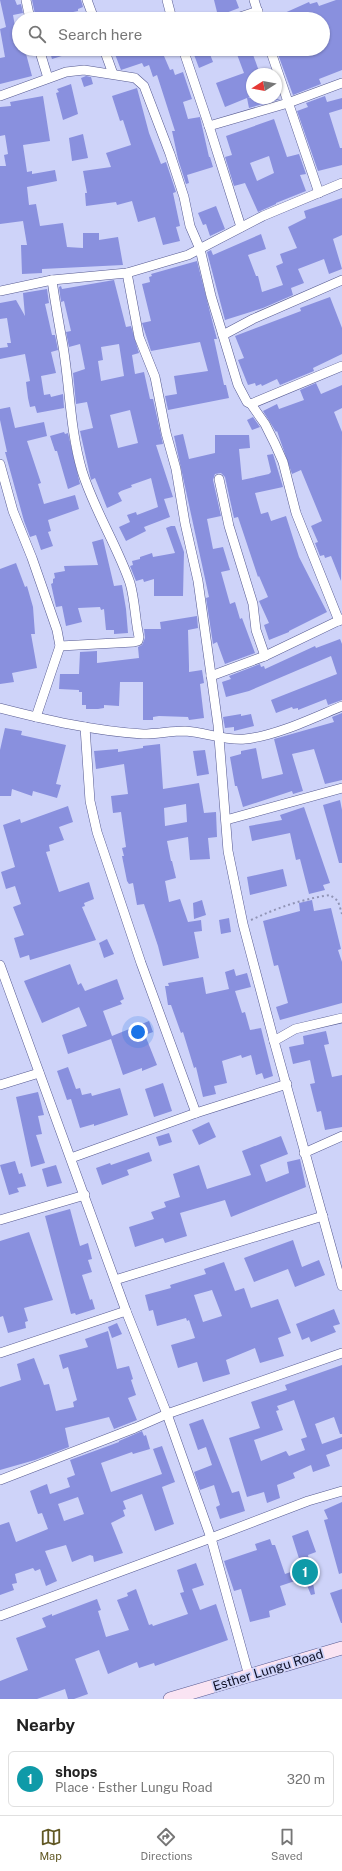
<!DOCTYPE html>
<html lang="en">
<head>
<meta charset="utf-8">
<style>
  body { margin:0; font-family:"Public Sans",sans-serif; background:#f6f6f6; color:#222 }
  .compass { position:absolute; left:246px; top:68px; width:36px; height:36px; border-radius:50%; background:#fff; box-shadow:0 1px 3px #0004; rotate:259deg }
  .you { position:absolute; left:138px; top:1032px; width:14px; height:14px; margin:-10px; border:3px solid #fff; border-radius:50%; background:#1a73e8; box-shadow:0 0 0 6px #1a73e833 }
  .badge { display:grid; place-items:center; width:26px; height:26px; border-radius:50%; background:#615824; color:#fff; font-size:13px; font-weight:700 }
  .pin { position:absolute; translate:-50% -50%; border:2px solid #fff; box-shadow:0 1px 4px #0006 }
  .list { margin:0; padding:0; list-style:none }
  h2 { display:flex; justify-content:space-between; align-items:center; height:52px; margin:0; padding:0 16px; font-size:17px }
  h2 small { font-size:13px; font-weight:400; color:#767676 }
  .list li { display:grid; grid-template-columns:26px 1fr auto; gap:12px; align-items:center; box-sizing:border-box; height:56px; margin:0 8px 8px; padding:0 8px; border:1px solid #e0e0e0; border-radius:6px }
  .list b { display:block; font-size:15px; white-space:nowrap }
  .list p { margin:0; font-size:13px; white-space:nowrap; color:#767676 }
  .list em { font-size:13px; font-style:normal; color:#767676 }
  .icon { flex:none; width:22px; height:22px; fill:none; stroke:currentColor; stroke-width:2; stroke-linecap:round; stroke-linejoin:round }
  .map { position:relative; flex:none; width:342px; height:1699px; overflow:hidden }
  .search { position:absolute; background:#fff; box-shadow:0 1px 3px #0004; left:12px; right:12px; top:12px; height:44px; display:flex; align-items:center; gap:10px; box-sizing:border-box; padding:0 14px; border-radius:22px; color:#767676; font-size:15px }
  .sheet { height:116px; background:#fff }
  nav { display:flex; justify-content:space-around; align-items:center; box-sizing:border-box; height:56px; border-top:1px solid #e0e0e0; background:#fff; font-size:11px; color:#767676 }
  nav a { display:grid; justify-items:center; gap:2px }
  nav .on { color:#615824 }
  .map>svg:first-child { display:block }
</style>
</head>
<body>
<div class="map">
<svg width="342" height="1699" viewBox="0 0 342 1699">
  <rect width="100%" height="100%" fill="#ced3f9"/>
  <g fill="#8990de" fill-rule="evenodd">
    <polygon points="0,0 15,0 17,5 21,4 23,13 13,15 19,49 21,51 25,50 32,76 0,84 0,58 5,57 0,29 6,27"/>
    <polygon points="32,0 81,0 83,7 78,9 78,11 49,17 50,19 36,19"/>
    <polygon points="214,0 236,0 239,8 218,16"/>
    <polygon points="336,0 342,0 342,70 319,79 321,84 293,95 276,49 323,49 323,19 271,19 309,2 310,4 317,2 319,6"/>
    <polygon points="49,49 78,49 78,51 52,59"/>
    <polygon points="113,49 161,49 170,70 173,69 175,75 183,72 192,99 183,102 188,119 200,117 209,157 210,157 213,167 187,175 189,183 186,184 178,159 172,131 175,131 157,75 153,77 149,65 144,67 142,63 121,70"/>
    <polygon points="201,49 208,49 213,62 199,68 193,52"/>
    <polygon points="235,49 251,49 260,74 252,74 252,96 248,98 281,99 249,108 247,98 225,107 216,83 244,73"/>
    <polygon points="86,76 91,77 93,84 84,87 81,78"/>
    <polygon points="71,84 78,114 63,120 56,93 59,92 57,89"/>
    <polygon points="137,88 149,133 161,164 166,162 176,192 173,193 180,226 176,227 180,241 163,245 155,217 138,222 132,201 117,205 116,202 86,206 85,193 87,193 83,171 111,167 106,153 131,145 123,120 120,121 112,96"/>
    <polygon points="43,96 50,141 23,145 27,172 32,171 32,174 55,170 57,181 27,187 29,205 36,204 40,226 63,223 67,247 83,248 83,233 99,233 99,240 118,237 123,265 42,269 42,273 22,274 21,245 27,245 23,221 0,224 0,166 6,166 4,155 8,154 5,135 0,136 0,107 11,106 10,102"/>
    <polygon points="325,96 327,102 342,98 342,109 329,113 340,148 342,148 342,165 318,171 297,111 308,107 306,103"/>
    <path d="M274 119 287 157 299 154 306 174 300 175 306 191 276 203V204L258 212 245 183 234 186 225 157 232 155 226 136ZM269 156 274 173 257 181 250 163Z"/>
    <polygon points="83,134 88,158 72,161 69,138"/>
    <polygon points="342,198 342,235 333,239 342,269 329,274 324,259 298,269 304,283 291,288 293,295 263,308 225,320 207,252 211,250 213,255 261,234 266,249 248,255 256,276 258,276 262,292 283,285 276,266 283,263 280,254 297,248 288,227 306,218 304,211"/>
    <polygon points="216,206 225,229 210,236 206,224 203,225 198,213"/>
    <polygon points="197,261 214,328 217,339 214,339 224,385 226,385 229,398 168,410 165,396 177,394 174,376 208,371 200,342 151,351 142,323 151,321 142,284 150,282 149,277 152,276 151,274"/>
    <path d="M114 280 126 327 131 326 139 353 132 355 135 374 144 372 150 399H153L163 444 156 445 173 497 164 499 170 517 144 527 146 531 126 541 119 527 130 522 127 515 136 512 137 515 158 507 151 478 131 485 132 487 121 491 118 493 122 501 107 508 95 478 91 480 80 431 93 428 87 402 76 404 73 373 85 369 80 344 69 347 66 332 71 331 64 301 61 302 59 287 61 286 62 289ZM119 344 124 376 101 381 98 361 103 360 101 347ZM130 410 138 443 118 448 110 415Z"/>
    <polygon points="47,289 49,303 45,304 52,335 55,335 58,350 51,352 56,373 41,376 44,395 50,394 51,397 63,394 64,408 37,413 35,406 30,407 28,398 26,382 30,381 25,354 0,359 0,348 8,347 7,343 11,343 7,318 0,319 0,303 16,300 25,316 23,293"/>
    <polygon points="330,297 342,328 342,354 313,368 314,371 280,385 277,379 262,386 261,384 256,386 255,383 248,385 238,360 244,358 235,336 301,311 300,308"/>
    <polygon points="316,383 321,394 342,385 342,408 334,412 342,432 341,581 331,556 325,558 324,555 320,556 315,543 318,542 311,526 322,521 301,470 292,474 277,431 276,432 263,411 277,404 279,409 304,400 300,390"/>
    <polygon points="10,407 15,428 44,422 47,436 27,441 41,483 38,484 44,504 75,495 79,509 48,520 51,531 48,532 53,546 41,550 36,535 30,537 24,521 5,452 7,452 0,420 0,409"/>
    <polygon points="253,417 260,427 252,430 247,420"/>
    <polygon points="64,432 65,434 68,433 80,484 68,489 57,451 55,451 50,436"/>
    <polygon points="183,434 189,459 215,453 215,435 249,435 250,448 239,449 242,480 269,474 271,472 267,455 273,454 283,487 255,493 261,514 268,512 271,521 286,516 299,557 327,612 289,631 289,632 269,640 264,625 269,623 259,601 268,597 259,576 258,577 238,517 234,518 225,477 221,473 215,474 213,480 221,516 207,519 213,549 223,547 230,570 221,572 230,604 235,602 240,619 242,618 255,653 225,664 217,642 213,644 206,598 209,597 174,436"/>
    <polygon points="171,526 175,526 184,552 183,596 154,596 154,579 144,582 143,579 136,581 130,566 133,565 132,561 140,559 140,557 152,553 153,557 175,553 166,528"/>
    <polygon points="103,539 114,586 122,585 126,609 128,633 114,634 114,630 106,630 104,609 101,610 100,607 78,608 82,622 66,626 62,606 56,607 51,584 53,583 53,579 55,578 54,573 65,571 64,566 98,565 92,542"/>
    <polygon points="16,563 25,587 27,586 33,607 35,634 31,634 37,668 12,673 14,682 0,684 0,569"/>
    <polygon points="197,616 198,628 188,630 189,666 189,672 202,670 204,683 200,684 204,718 189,720 188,717 159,716 153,717 153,720 143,720 143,682 120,682 119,706 104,705 104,708 98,709 86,709 86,705 82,705 82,692 79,692 79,690 59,689 60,674 79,674 80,652 97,651 97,663 139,658 138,647 142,645 145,638 144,629 161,629 160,622"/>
    <polygon points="340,639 342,644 342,700 328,705 326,699 298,710 298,708 293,709 292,707 276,713 271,700 337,674 331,656 249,691 226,697 222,682 231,679 229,676 260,664 261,667 264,666 265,669 315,646 316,648"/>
    <polygon points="342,713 342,780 325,784 314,749 292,754 303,791 293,794 292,791 243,807 237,786 235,786 230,757 241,754 241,751 256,748 262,779 283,774 274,739 334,722 332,717"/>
    <polygon points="241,714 241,716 251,714 254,726 234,731 234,727 225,728 223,717"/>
    <polygon points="5,728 22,731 21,735 66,745 56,784 61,785 57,798 33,791 32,796 12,789 11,796 0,796 0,750"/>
    <path d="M160 744 163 789 199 783 204 813 216 812 217 837 208 838 210 859 190 860 188 837 167 841 171 861H172L176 878 165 881 169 902 180 899 188 922 201 920 202 931 194 932 199 958 163 966 158 946 144 904 137 905 133 883 129 884 127 881 122 856H124L122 848 126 847 121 812 113 813 111 796 128 794 124 764 96 769 94 751 118 749V752L143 748V746ZM186 804 187 822 165 826 164 808Z"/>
    <polygon points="205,750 209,774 197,776 193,751"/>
    <polygon points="340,800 342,810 342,863 339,863 323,805"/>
    <polygon points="68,806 73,822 59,827 64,840 49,845 50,851 46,852 59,892 89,882 94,899 84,903 85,906 82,907 96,940 30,960 29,955 20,958 14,938 24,935 13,907 21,904 15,886 6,889 1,872 15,867 3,825 20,819 21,823"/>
    <polygon points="304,807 330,883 323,885 325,890 309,894 300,859 296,860 290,833 252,841 249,826 282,820 280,815"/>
    <polygon points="283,869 287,886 250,895 247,877"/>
    <polygon points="202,900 206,915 194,919 193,903"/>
    <polygon points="312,900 314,911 331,908 341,949 338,950 342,962 342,1003 280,1020 276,1007 288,1003 278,965 274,966 263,921 300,911 299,903"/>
    <polygon points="229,918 231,932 221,934 219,920"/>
    <polygon points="107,939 114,954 104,958 99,943"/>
    <polygon points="70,964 78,985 81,983 85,991 117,979 124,999 120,1001 122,1004 103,1011 112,1036 149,1021 153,1032 145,1035 157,1065 142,1071 142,1068 123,1075 111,1039 68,1054 62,1035 87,1026 79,1007 42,1023 24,981"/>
    <polygon points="234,969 236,976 247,973 251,987 235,991 242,1013 245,1012 250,1030 261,1028 273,1076 264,1079 262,1073 256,1075 251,1055 242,1058 241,1055 222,1061 227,1083 214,1086 216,1094 203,1097 196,1067 194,1068 183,1032 181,1033 171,1005 168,1005 165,986 169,986 168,983 203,977 206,994 229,989 225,972"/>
    <polygon points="326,1031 329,1044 324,1045 332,1077 342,1075 342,1127 325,1130 321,1111 317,1112 310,1084 315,1083 310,1060 293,1064 289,1047 304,1044 303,1036"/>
    <polygon points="68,1067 76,1089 80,1088 82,1095 91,1093 92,1096 120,1088 128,1115 94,1126 94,1124 80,1128 71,1099 67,1100 57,1071"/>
    <polygon points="163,1083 172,1111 154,1117 145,1089"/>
    <polygon points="38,1092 44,1115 38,1116 42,1134 36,1135 45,1163 31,1167 16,1097"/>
    <polygon points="209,1122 216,1137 199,1145 192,1130"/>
    <polygon points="169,1133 172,1142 159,1146 156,1137"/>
    <polygon points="281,1136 288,1154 260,1165 266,1182 289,1173 287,1162 300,1159 306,1187 231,1217 225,1200 180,1213 187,1236 165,1243 163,1238 135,1247 129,1227 154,1219 151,1212 166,1207 164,1202 180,1197 173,1174 199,1165 207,1189 251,1175 242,1151"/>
    <polygon points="149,1152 152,1161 127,1170 129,1175 102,1185 96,1168 110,1163 111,1165"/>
    <polygon points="15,1161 19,1174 22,1173 26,1186 17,1188 19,1192 9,1195 0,1165"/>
    <polygon points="56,1165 62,1183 47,1187 42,1169"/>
    <polygon points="70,1209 80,1246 88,1243 92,1259 88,1260 92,1272 82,1275 90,1300 92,1299 95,1309 76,1315 75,1313 71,1314 45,1216"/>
    <polygon points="29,1232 53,1300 24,1308 28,1321 25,1322 26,1328 8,1333 3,1316 0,1317 0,1241"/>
    <polygon points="293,1240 302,1267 319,1260 325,1275 295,1287 288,1269 254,1282 244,1258"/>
    <path d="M224 1262 235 1291 244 1288 251 1308 278 1299 291 1333 278 1338 284 1356 260 1363 255 1348 226 1360 230 1374 203 1382 197 1362 178 1368 171 1345 195 1338 189 1320 187 1321 186 1318 157 1326 153 1310 149 1311 145 1295 171 1288 170 1285 206 1274 204 1269ZM212 1290 222 1316 203 1322 194 1295Z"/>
    <polygon points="334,1309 340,1324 333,1326 336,1332 311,1342 309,1337 302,1340 296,1324"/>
    <polygon points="117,1323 122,1334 112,1338 108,1327"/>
    <polygon points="108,1331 117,1369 129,1366 133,1379 131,1380 136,1395 128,1398 137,1420 114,1429 109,1417 65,1428 69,1447 35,1460 0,1470 0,1387 21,1380 17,1364 34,1358 44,1385 49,1384 56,1411 74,1407 73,1402 77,1400 68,1367 63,1369 59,1355 88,1347 85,1339"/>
    <path d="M342 1365V1434H340L334 1417 315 1424 322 1444 342 1437V1449L326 1455 330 1466 313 1472 311 1465 293 1473 295 1478 277 1485 280 1498 267 1503 264 1492 247 1497 229 1438 260 1428 251 1402 287 1390 285 1385ZM294 1400 307 1437 301 1439 305 1450 289 1456 286 1451 261 1461 254 1440 283 1430 276 1411 279 1410 277 1406Z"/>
    <polygon points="203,1419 232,1493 239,1491 245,1511 220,1519 216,1507 220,1505 214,1485 200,1490 194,1472 212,1465 206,1447 198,1450 189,1424"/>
    <path d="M142 1431 144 1436 146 1435 150 1449 133 1454 132 1452 101 1463 111 1492 162 1474 153 1449 162 1446 175 1482 162 1487 174 1524 155 1531 142 1494 123 1501 126 1509 123 1510 125 1516 111 1523 123 1553 94 1562 93 1556 90 1555 72 1562 66 1545 45 1551 57 1581 46 1586 40 1569 35 1571 33 1568 15 1574 17 1583 12 1584 14 1590 0 1595V1525L9 1522 16 1542 48 1529 42 1513 38 1514 30 1491 47 1484 50 1494 70 1487 67 1478 75 1475 70 1460 119 1442V1441ZM78 1497 84 1514 64 1521 58 1504Z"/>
    <polygon points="342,1502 342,1573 339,1574 324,1520 328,1519 324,1510"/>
    <polygon points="308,1530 316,1552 308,1555 315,1594 311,1595 304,1578 280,1586 286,1605 269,1611 270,1617 250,1622 241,1589 234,1591 224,1561 257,1550 255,1544 270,1539 272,1545 275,1545 285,1574 302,1568 292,1536"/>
    <polygon points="196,1563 204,1585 192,1589 200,1610 216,1604 228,1640 155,1666 154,1663 139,1668 137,1662 108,1674 99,1650 75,1659 88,1694 74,1699 68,1699 65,1689 37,1699 0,1699 0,1681 28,1670 16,1638 46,1627 42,1618 52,1614 52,1616 97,1599 101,1610 98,1611 106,1637 129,1630 117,1600 128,1596 127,1593 136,1589 149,1625 152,1624 153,1626 188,1614 180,1593 184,1592 177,1570"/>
    <polygon points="342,1589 342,1623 341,1623 330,1593"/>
  </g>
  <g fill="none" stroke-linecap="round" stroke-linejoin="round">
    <defs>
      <g id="street">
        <polyline points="26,0 30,19"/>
        <polyline points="87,0 94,19"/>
        <polyline points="167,0 172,19"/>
        <polyline points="254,0 260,19"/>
        <polyline points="234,19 258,11"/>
        <polyline points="39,49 48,78"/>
        <polyline points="104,49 113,74"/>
        <polyline points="183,49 209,126 241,227"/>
        <polyline points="270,49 319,193"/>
        <polyline points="0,96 66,72 84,70 135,78 144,86 170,154 184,197 190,226 200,249 211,296 238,385 247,402 251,404 265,424 275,444 283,462 296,513 339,621"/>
        <polyline points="209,126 288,103 342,83"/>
        <polyline points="127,273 139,337 155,377 166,433 176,469 185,523 198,581 218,725 228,851 243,924 274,1041 342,1286"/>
        <path d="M52 280C55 302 59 324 63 346 70 388 70 430 82 471 94 510 117 545 130 583 135 600 135 619 139 637L138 641 134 642 60 646"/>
        <polyline points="0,291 52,280 127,273 188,255 263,216 342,183"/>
        <polyline points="223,335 253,319 342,280"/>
        <polyline points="251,404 342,366"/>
        <polyline points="0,464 13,511 32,558 57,630 60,646 36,717"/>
        <polyline points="219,479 229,526 253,604 256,630 265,656"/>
        <polyline points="211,676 265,656 342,619"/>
        <path d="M0 708C47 720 94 731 143 734 157 734 171 731 185 731 205 732 225 741 245 739 276 736 313 718 342 706"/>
        <polyline points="85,727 90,801 97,832 141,963 196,1113"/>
        <polyline points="226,820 342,788"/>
        <polyline points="0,965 126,1311 167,1414 211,1538 249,1676"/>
        <polyline points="274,1041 295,1029 342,1018"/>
        <polyline points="0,1085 39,1073"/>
        <polyline points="304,1153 342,1136"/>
        <polyline points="71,1158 196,1113 287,1084"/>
        <polyline points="0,1220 85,1195"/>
        <polyline points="115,1280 323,1216"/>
        <polyline points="0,1353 126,1311"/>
        <polyline points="0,1480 135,1428 167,1414 342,1353"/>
        <polyline points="0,1616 211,1538 308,1501 342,1491"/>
      </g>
      <polyline id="secondary" points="170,1699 342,1648"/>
    </defs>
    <use href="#street" stroke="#565a91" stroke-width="10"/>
    <use href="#secondary" stroke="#565a91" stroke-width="14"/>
    <path stroke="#9094b5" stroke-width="2" stroke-dasharray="2 3" stroke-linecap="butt" d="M251 920C277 908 302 899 330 895L338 901 342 914"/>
    <use href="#street" stroke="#fff" stroke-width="9"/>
    <use href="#secondary" stroke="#fae4f3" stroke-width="13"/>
  </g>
  <g text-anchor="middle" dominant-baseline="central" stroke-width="3.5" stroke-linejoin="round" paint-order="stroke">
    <g font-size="13" fill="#0f1026" stroke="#ced3f9">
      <text transform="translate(268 1670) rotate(-17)">Esther Lungu Road</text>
    </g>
  </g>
</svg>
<svg class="compass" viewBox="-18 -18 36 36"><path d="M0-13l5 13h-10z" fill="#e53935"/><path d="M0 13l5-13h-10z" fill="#767676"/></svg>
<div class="you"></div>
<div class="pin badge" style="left:305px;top:1572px;background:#0f9aa8">1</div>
<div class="search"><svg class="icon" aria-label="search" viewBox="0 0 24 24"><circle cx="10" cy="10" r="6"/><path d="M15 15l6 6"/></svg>Search here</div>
</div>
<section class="sheet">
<h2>Nearby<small></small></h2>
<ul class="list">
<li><span class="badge" style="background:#0f9aa8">1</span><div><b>shops</b><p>Place · Esther Lungu Road</p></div><em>320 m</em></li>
</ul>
</section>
<nav>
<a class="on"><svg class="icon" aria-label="map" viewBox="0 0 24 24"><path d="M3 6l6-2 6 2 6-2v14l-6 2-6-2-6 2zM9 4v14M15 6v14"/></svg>Map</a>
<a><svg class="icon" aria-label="directions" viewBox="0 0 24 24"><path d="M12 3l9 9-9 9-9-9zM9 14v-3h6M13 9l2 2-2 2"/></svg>Directions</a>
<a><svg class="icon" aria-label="saved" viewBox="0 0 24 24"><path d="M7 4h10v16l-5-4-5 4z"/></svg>Saved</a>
</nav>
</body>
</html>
